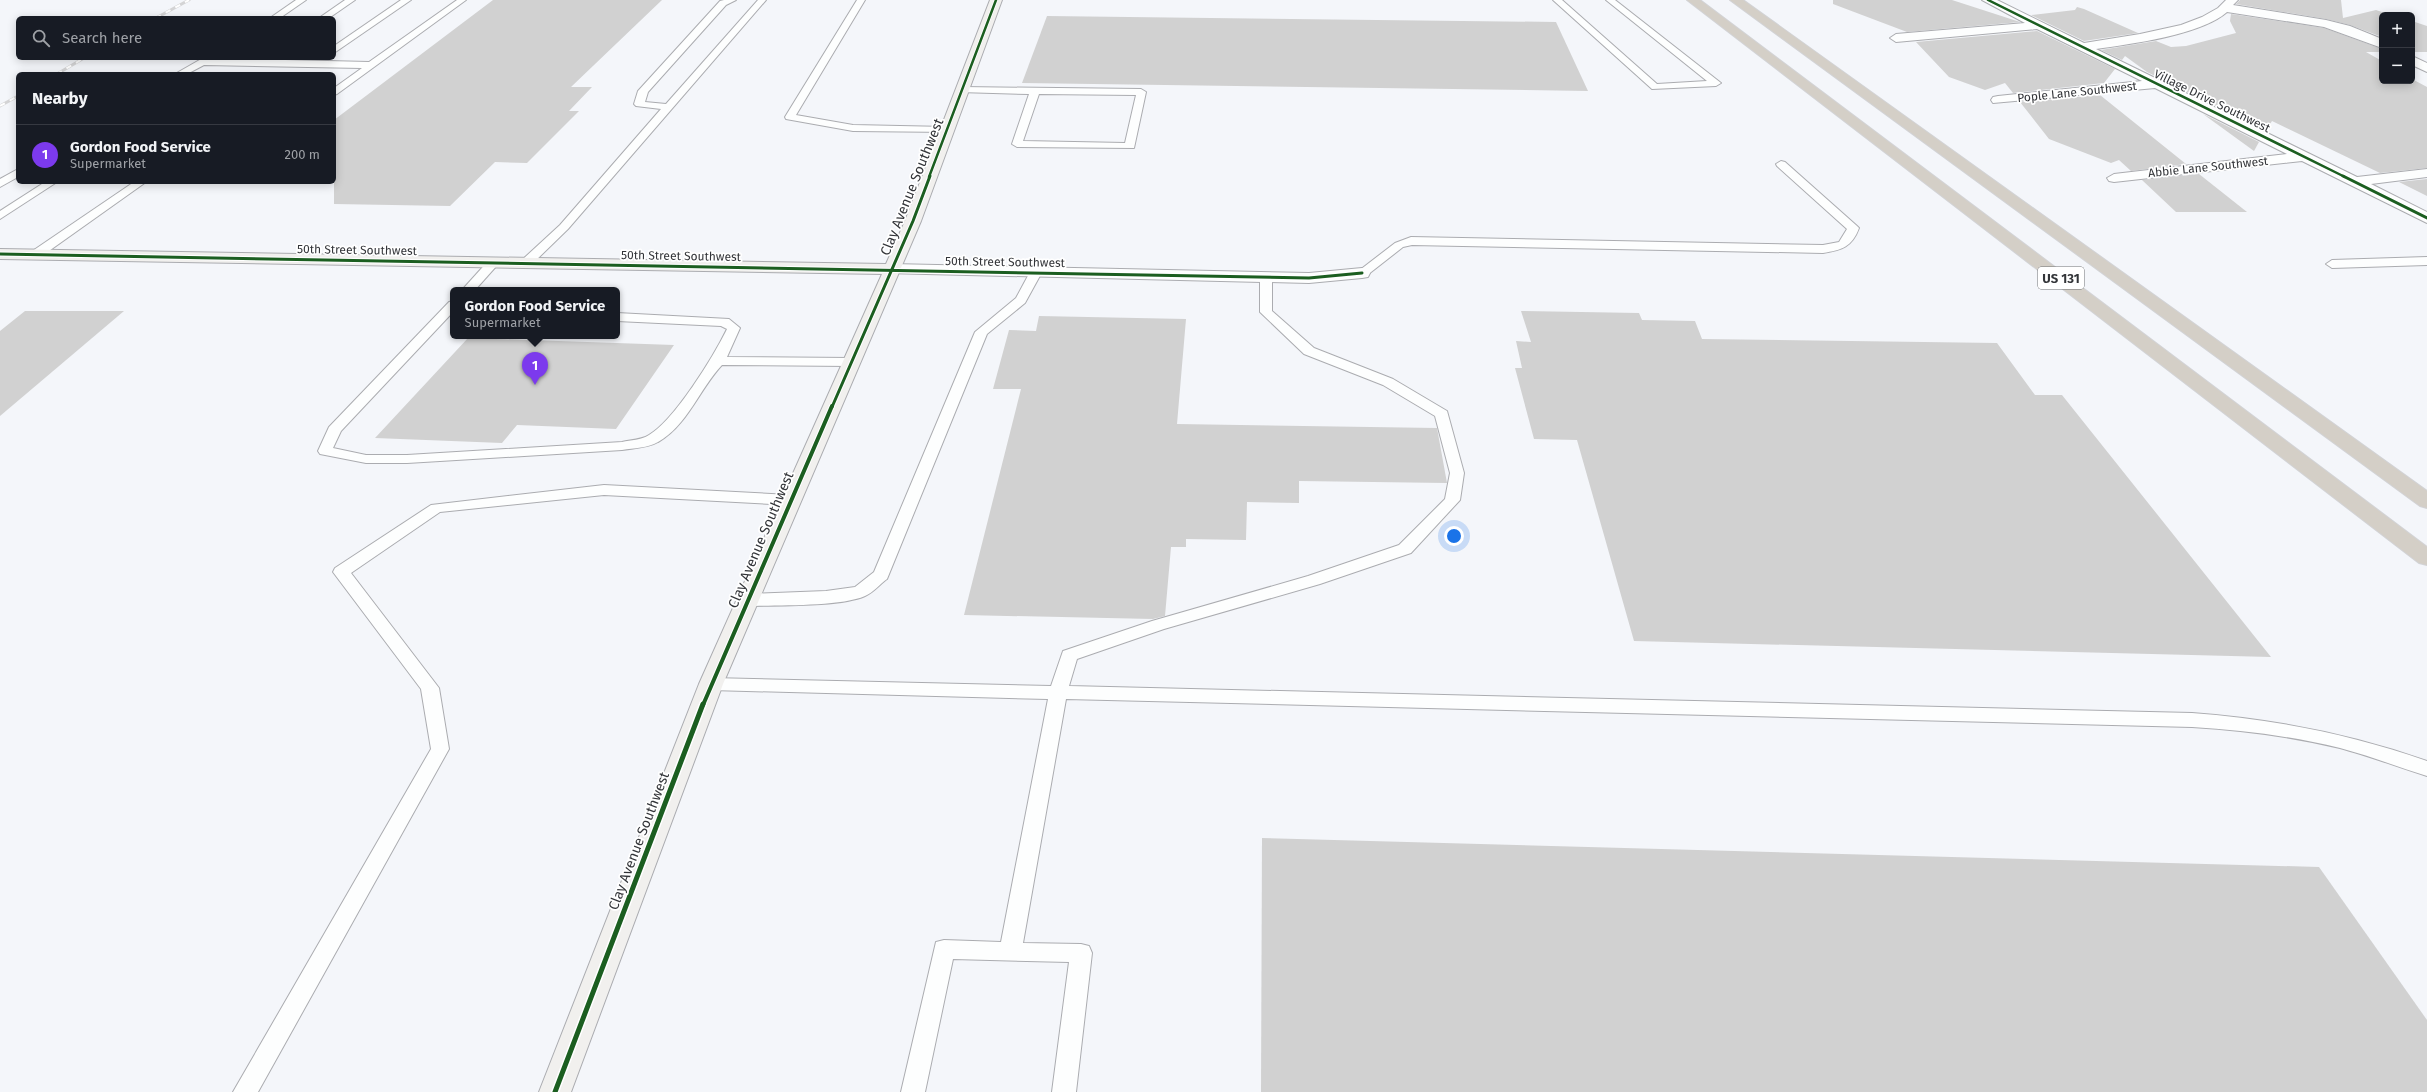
<!DOCTYPE html>
<html lang="en">
<head>
<meta charset="utf-8">
<style>
  body { margin:0; font-family:"Fira Sans",sans-serif; background:#20242c; color:#f1f3f6 }
  .controls { position:absolute; right:12px; top:12px; display:grid; overflow:hidden; border-radius:6px; box-shadow:0 2px 10px #0003 }
  .controls button { width:36px; height:36px; display:grid; place-items:center; padding:0; border:0; border-bottom:1px solid #363941; background:#171b24; color:#f1f3f6; font:20px sans-serif }
  .you { position:absolute; left:1454px; top:536px; width:14px; height:14px; margin:-10px; border:3px solid #fff; border-radius:50%; background:#1a73e8; box-shadow:0 0 0 6px #1a73e833 }
  .badge { display:grid; place-items:center; width:26px; height:26px; border-radius:50%; background:#7c3aed; color:#fff; font-size:13px; font-weight:700 }
  .pin { position:absolute; translate:-50% -33px; filter:drop-shadow(0 1px 2px #0008) }
  .pin::after { content:''; position:absolute; top:21px; width:14px; height:12px; background:inherit; clip-path:polygon(0 0,100% 0,50% 100%) }
  .popup { position:absolute; left:450px; top:287px; width:170px; height:52px; box-sizing:border-box; display:grid; place-content:center; border-radius:6px; background:#171b24; filter:drop-shadow(0 1px 3px #0005); font-size:13px; white-space:nowrap; color:#9ea1a6 }
  .popup b { font-size:15px; color:#f1f3f6 }
  .popup::after { content:''; position:absolute; left:50%; top:100%; margin-left:-8px; border:8px solid transparent; border-top-color:#171b24 }
  .list { margin:0; padding:0; list-style:none }
  h2 { display:flex; justify-content:space-between; align-items:center; height:52px; margin:0; padding:0 16px; font-size:17px }
  h2 small { font-size:13px; font-weight:400; color:#9ea1a6 }
  .list li { display:grid; grid-template-columns:26px 1fr auto; gap:12px; align-items:center; box-sizing:border-box; height:60px; padding:0 16px; border-top:1px solid #363941 }
  .list b { display:block; font-size:15px; white-space:nowrap }
  .list p { margin:0; font-size:13px; white-space:nowrap; color:#9ea1a6 }
  .list em { font-size:13px; font-style:normal; color:#9ea1a6 }
  .icon { flex:none; width:22px; height:22px; fill:none; stroke:currentColor; stroke-width:2; stroke-linecap:round; stroke-linejoin:round }
  .map { position:relative; flex:none; width:2427px; height:1092px; overflow:hidden }
  .search { position:absolute; background:#171b24; box-shadow:0 2px 10px #0003; left:16px; top:16px; width:320px; height:44px; display:flex; align-items:center; gap:10px; box-sizing:border-box; padding:0 14px; border-radius:6px; color:#9ea1a6; font-size:15px }
  .panel { position:absolute; background:#171b24; box-shadow:0 2px 10px #0003; left:16px; top:72px; width:320px; height:112px; border-radius:6px }
  .map>svg:first-child { display:block }
</style>
</head>
<body>
<div class="map">
<svg width="2427" height="1092" viewBox="0 0 2427 1092">
  <rect width="100%" height="100%" fill="#f4f6fa"/>
  <g fill="#d1d1d1">
    <polygon points="493,0 662,0 571,87 592,87 569,111 579,111 527,163 495,162 450,206 334,204 334,120"/>
    <polygon points="1833,0 1952,0 2020,22 1907,32 1833,4"/>
    <polygon points="2240,0 2341,0 2343,18 2376,10 2391,15 2382,15 2382,37 2350,25 2326,19 2236,4"/>
    <polygon points="2077,7 2084,9 2138,33 2084,41 2031,15 2075,10"/>
    <polygon points="2231,14 2324,28 2382,49 2382,52 2366,52 2382,61 2382,81 2412,81 2412,79 2427,87 2427,168 2380,173 2272,121 2266,131 2147,72 2125,56 2122,60 2101,50 2156,41 2171,47 2186,46 2236,33 2230,21"/>
    <polygon points="1047,16 1556,22 1588,91 1022,83"/>
    <polygon points="2412,21 2427,26 2427,52 2412,52"/>
    <polygon points="2037,31 2115,69 2104,83 2013,93 2005,83 1985,90 1949,77 1916,42"/>
    <polygon points="2100,95 2186,164 2131,171 2119,160 2111,163 2049,139 2020,102"/>
    <polygon points="2203,114 2259,142 2254,151"/>
    <polygon points="2199,174 2247,212 2176,212 2142,180"/>
    <polygon points="2427,179 2427,196 2399,182"/>
    <polygon points="25,311 124,311 0,416 0,331"/>
    <polygon points="1521,311 1639,313 1642,320 1695,321 1702,339 1997,343 2035,395 2062,395 2271,657 1634,641 1577,440 1534,439 1515,368 1522,368 1516,341 1531,342"/>
    <polygon points="1039,316 1186,319 1177,424 1437,428 1447,483 1299,481 1299,503 1247,502 1246,540 1186,539 1186,547 1171,547 1165,616 1153,619 964,615 1021,389 993,389 1009,330 1036,331"/>
    <polygon points="468,338 674,345 616,429 517,425 502,443 375,438"/>
    <polygon points="1262,838 2319,867 2427,1020 2427,1092 1261,1092"/>
  </g>
  <g fill="none" stroke-linecap="round" stroke-linejoin="round">
    <defs>
      <g id="lane">
        <polygon points="296,0 306,0 280,18 270,18"/>
        <polygon points="345,0 355,0 329,18 319,18"/>
        <polygon points="401,0 411,0 334,53 334,46"/>
        <polygon points="457,0 466,0 337,94 334,95 334,88 362,68 204,65 187,74 175,74 203,58 369,62"/>
        <polygon points="724,0 736,0 726,5 648,92 645,102 666,104 758,0 766,0 568,229 530,266 522,266 520,263 522,260 560,225 661,109 636,106 634,104 638,91 720,1"/>
        <polygon points="857,0 865,0 796,115 853,125 947,127 951,128 951,132 853,131 786,119 785,117"/>
        <polygon points="1553,0 1562,0 1657,84 1707,81 1606,0 1615,0 1721,83 1716,86 1652,89"/>
        <path d="M962 87 1141 89 1146 92 1134 148 1017 147 1012 144 1029 94 959 92V88ZM1039 94 1136 95 1125 143 1023 141Z"/>
        <path d="M1781 161 1785 162 1857 226 1859 228C1852 247 1842 250 1823 253L1412 245 1403 247 1366 276 1362 277 1356 273 1395 243 1411 237 1823 245 1839 242 1847 229 1777 166 1776 164Z"/>
        <polygon points="18,169 18,177 0,187 0,179"/>
        <polygon points="45,182 57,182 0,219 0,211"/>
        <polygon points="134,182 146,182 39,258 31,258 29,255 31,252"/>
        <polygon points="2427,257 2427,265 2332,268 2326,264 2332,260"/>
        <polygon points="494,258 500,262 475,290 462,290 490,259"/>
        <path d="M1036 268 1042 272 1025 303 987 334 887 579C880 584 873 593 865 596 840 607 776 605 747 606L741 604 739 600 741 596 747 594 826 591 855 587 874 572 975 332 1016 298 1030 272Z"/>
        <path d="M1266 273 1272 277V311L1314 348 1393 379 1447 411 1464 473 1460 500 1411 553 1320 584 1164 629 1077 659 1069 686 2192 713C2273 719 2350 734 2427 761V776C2398 767 2370 756 2340 748 2291 736 2242 730 2192 727L1066 699 1023 943 1081 944 1089 946 1092 953 1076 1092H1052L1069 962 953 959 925 1092H901L936 942 944 940 1001 942 1048 699 711 690 705 689 702 684 705 679 711 678 1051 686 1063 651 1152 621 1308 576 1399 545 1445 499 1450 473 1435 416 1383 385 1304 354 1260 312V277Z"/>
        <path d="M453 301V312L341 431 333 448 366 455H407L622 442C631 440 641 440 649 435 674 421 714 356 727 329L721 326 617 321V313L729 319 740 328 727 357 851 358 858 362 851 366 722 365C700 388 687 426 658 442 648 448 634 448 622 450L407 463H366L320 454 318 451 329 427 449 302Z"/>
        <polygon points="604,485 790,495 798,500 790,505 604,495 440,512 351,573 439,688 449,749 258,1092 233,1092 431,749 421,689 333,572 335,568 431,505"/>
      </g>
      <g id="street">
        <path d="M1982 0H1997L2084 43 2140 34 2181 25 2202 17 2218 8 2226 0H2238L2233 5 2326 20 2350 26 2382 39V48L2324 27 2227 12C2201 35 2131 44 2096 49L2357 177 2427 169V177L2371 184 2427 212V223L2302 161 2114 182 2109 181 2107 178 2114 174 2287 154 2155 88 1993 103 1991 100 1993 97 1998 96 2142 81 2037 29 1896 42 1890 38 1896 34 2025 23Z"/>
        <polygon points="2412,56 2427,63 2427,72 2412,65"/>
        <polygon points="891,264 1309,273 1362,268 1368,269 1370,273 1368,277 1362,278 1309,283 885,273 883,269 885,265"/>
      </g>
      <polygon id="secondary" points="990,0 1002,0 921,221 723,684 571,1092 539,1092 699,684 882,274 0,259 0,249 886,264 905,221"/>
      <g id="highway">
        <polygon points="1687,0 1700,0 2427,547 2427,565 2419,563"/>
        <polygon points="1730,0 1743,0 2427,491 2427,508 2420,506"/>
      </g>
    </defs>
    <use href="#lane" stroke="#abacb0" stroke-width="2"/>
    <use href="#street" stroke="#abacb0" stroke-width="2"/>
    <use href="#secondary" stroke="#abacb0" stroke-width="2"/>
    <use href="#highway" stroke="#d2d3d6" stroke-width="2"/>
    <use href="#lane" fill="#fdfefe" fill-rule="evenodd"/>
    <use href="#street" fill="#fdfefe" fill-rule="evenodd"/>
    <use href="#secondary" fill="#f1f0ee" fill-rule="evenodd"/>
    <use href="#highway" fill="#d4cfc7" fill-rule="evenodd"/>
    <defs>
      <g id="rail">
        <polyline points="156,18 189,0"/>
        <polyline points="57,74 84,58"/>
        <polyline points="0,106 18,96"/>
      </g>
    </defs>
    <use href="#rail" stroke="#d4d4d5" stroke-width="3"/>
    <use href="#rail" stroke="#fff" stroke-width="2" stroke-dasharray="5.5" stroke-linecap="butt"/>
    <defs>
      <g id="cycleway-far3">
        <polyline points="1988,0 2345,177"/>
        <polyline points="929,177 996,0"/>
      </g>
      <g id="cycleway-far2">
        <polyline points="2343,176 2427,218"/>
        <polyline points="0,254 1309,278 1362,273"/>
        <polyline points="832,407 913,221 930,176"/>
      </g>
      <polyline id="cycleway-far1" points="703,705 832,406"/>
      <polyline id="cycleway" points="555,1092 703,704"/>
    </defs>
    <use href="#cycleway-far3" stroke="#fff" stroke-width="4"/>
    <use href="#cycleway-far2" stroke="#fff" stroke-width="5"/>
    <use href="#cycleway-far1" stroke="#fff" stroke-width="6"/>
    <use href="#cycleway" stroke="#fff" stroke-width="8"/>
    <use href="#cycleway-far3" stroke="#1b5e20" stroke-width="2.5"/>
    <use href="#cycleway-far2" stroke="#1b5e20" stroke-width="3"/>
    <use href="#cycleway-far1" stroke="#1b5e20" stroke-width="4"/>
    <use href="#cycleway" stroke="#1b5e20" stroke-width="5"/>
  </g>
  <g text-anchor="middle" dominant-baseline="central" stroke-width="3.5" stroke-linejoin="round" paint-order="stroke">
    <g font-size="12" fill="#333539" stroke="#fff">
      <text transform="translate(2077 92) rotate(-6)">Pople Lane Southwest</text>
      <text transform="translate(2212 101) rotate(26)">Village Drive Southwest</text>
      <text transform="translate(2208 167) rotate(-6)">Abbie Lane Southwest</text>
      <text transform="translate(357 250) rotate(1)">50th Street Southwest</text>
      <text transform="translate(681 256) rotate(1)">50th Street Southwest</text>
      <text transform="translate(1005 262) rotate(1)">50th Street Southwest</text>
    </g>
    <rect fill="#fff" stroke="#707274" stroke-width="1" x="2038" y="267" width="46" height="22" rx="3"/>
    <g font-size="13" font-weight="bold" fill="#333539">
      <text x="2061" y="278">US 131</text>
    </g>
    <g font-size="14" fill="#333539" stroke="#fff">
      <text transform="translate(912 187) rotate(-68)">Clay Avenue Southwest</text>
      <text transform="translate(761 540) rotate(-67)">Clay Avenue Southwest</text>
      <text transform="translate(639 841) rotate(-69)">Clay Avenue Southwest</text>
    </g>
  </g>
</svg>
<div class="controls">
<button>+</button>
<button>−</button>
</div>
<div class="you"></div>
<div class="pin badge" style="left:535px;top:385px">1</div>
<div class="popup"><b>Gordon Food Service</b>Supermarket</div>
<div class="search"><svg class="icon" aria-label="search" viewBox="0 0 24 24"><circle cx="10" cy="10" r="6"/><path d="M15 15l6 6"/></svg>Search here</div>
<section class="panel">
<h2>Nearby<small></small></h2>
<ul class="list">
<li><span class="badge">1</span><div><b>Gordon Food Service</b><p>Supermarket</p></div><em>200 m</em></li>
</ul>
</section>
</div>
</body>
</html>
